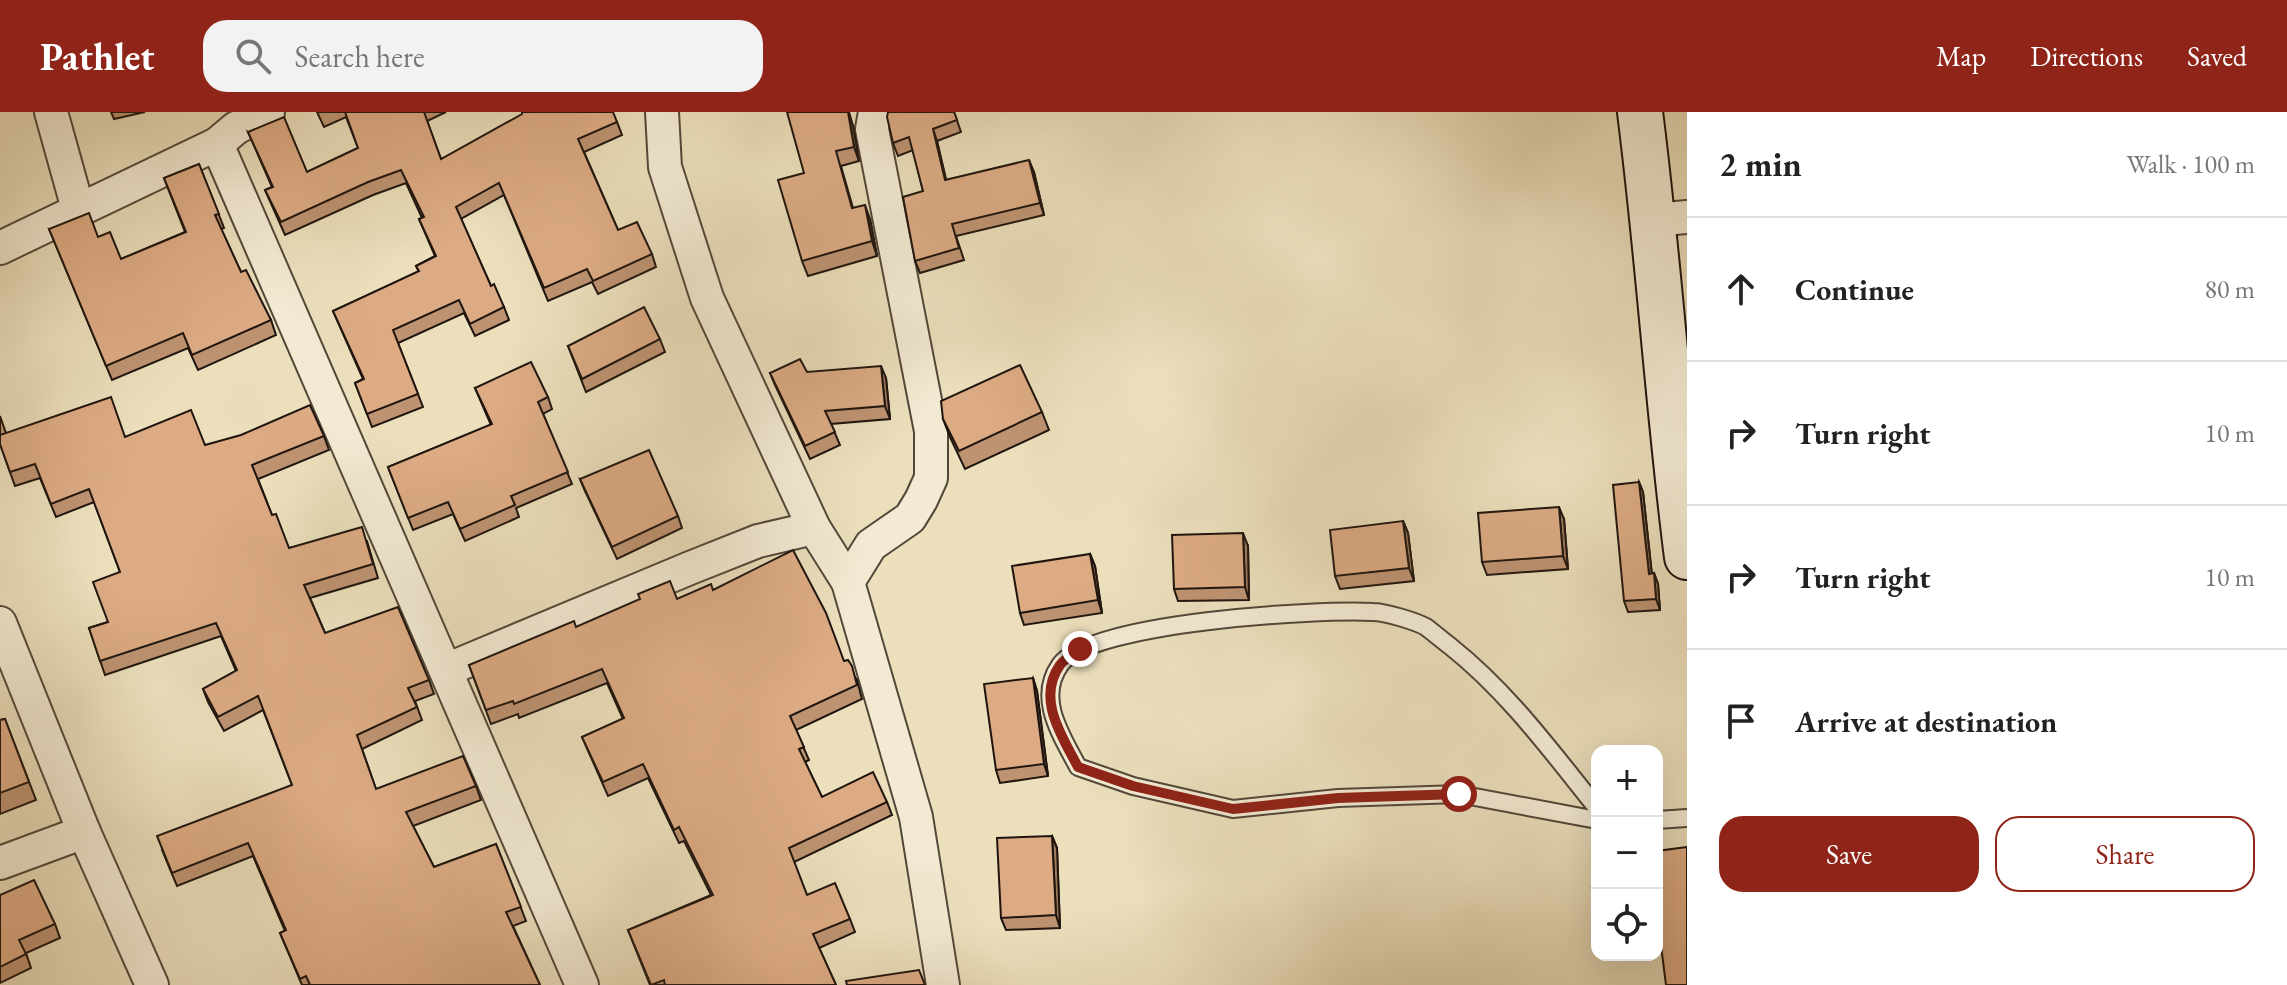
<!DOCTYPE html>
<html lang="en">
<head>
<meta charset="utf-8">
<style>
  body { margin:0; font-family:"EB Garamond",serif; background:#f2f2f2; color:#222 }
  .controls { position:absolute; right:24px; bottom:24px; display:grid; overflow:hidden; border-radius:16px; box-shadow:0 8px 32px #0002 }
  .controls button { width:72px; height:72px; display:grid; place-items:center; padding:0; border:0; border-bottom:2px solid #e0e0e0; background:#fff; color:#222; font:40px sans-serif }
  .stop { position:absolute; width:24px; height:24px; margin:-18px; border:6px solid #8f2418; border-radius:50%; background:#fff }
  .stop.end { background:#8f2418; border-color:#fff; box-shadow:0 2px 8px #0008 }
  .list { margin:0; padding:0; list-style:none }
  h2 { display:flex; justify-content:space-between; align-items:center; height:104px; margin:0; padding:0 32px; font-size:34px }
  h2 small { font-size:26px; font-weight:400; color:#767676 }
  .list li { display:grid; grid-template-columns:52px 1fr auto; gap:24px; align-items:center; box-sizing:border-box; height:144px; padding:0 32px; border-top:2px solid #e0e0e0 }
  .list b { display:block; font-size:30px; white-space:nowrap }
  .list em { font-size:26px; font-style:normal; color:#767676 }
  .actions { display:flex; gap:16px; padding:24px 32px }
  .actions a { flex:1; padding:18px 0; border:2px solid #8f2418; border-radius:24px; text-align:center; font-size:28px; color:#8f2418 }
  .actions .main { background:#8f2418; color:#fff }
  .icon { flex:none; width:44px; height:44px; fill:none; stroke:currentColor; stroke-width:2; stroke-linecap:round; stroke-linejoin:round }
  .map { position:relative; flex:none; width:1687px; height:873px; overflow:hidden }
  header { display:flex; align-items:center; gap:48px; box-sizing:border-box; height:112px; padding:0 40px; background:#8f2418; color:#fff }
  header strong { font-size:38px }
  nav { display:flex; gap:44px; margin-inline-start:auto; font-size:28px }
  .search { width:560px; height:72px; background:#f2f2f2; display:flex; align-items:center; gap:20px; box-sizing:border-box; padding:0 28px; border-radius:24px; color:#767676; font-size:30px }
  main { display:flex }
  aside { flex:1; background:#fff }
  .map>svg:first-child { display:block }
</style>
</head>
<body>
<header>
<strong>Pathlet</strong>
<div class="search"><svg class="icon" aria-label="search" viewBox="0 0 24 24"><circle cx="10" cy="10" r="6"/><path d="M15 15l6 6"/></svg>Search here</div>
<nav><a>Map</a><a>Directions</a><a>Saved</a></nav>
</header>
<main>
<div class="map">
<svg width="1687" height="873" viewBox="0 0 1687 873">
  <rect width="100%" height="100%" fill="#ebdfbc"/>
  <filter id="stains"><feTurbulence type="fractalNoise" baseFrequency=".0025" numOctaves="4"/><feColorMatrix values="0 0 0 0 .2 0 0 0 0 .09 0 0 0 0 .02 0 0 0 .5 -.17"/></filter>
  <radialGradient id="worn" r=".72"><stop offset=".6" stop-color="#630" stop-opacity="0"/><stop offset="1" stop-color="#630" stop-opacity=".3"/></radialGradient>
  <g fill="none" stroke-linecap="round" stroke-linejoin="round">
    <defs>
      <g id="lane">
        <path d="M1597 696C1551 639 1508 580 1450 534 1442 528 1434 521 1426 515 1415 509 1385 500 1373 500 1318 497 1090 510 1060 553 1036 587 1062 624 1078 655L1133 674 1233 697 1338 686 1459 682 1597 708"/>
        <polyline points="1657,708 1687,706"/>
      </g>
      <g id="street">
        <polyline points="51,0 78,97"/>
        <polyline points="662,0 665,55 707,186 814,416"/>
        <polyline points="875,0 872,17 931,319 931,366 921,388 910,406 871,433 848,470 916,705 943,873"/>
        <polyline points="217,32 582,873"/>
        <polyline points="1654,108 1687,105"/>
        <polyline points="0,136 217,32 236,16 268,0"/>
        <polyline points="0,511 84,720 152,873"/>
        <polyline points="446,558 690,456 758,429 814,416 848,470"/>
        <polyline points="0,751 84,720"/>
      </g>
      <path id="secondary" d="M1640 0C1659 148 1668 297 1687 445"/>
    </defs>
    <use href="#lane" stroke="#52483a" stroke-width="20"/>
    <use href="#street" stroke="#52483a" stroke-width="36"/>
    <use href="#secondary" stroke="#1f150e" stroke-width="48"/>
    <use href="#lane" stroke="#f2ead3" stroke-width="16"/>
    <use href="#street" stroke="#f2ead3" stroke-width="32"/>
    <use href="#secondary" stroke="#f2ead3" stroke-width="44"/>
  </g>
  <g fill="#bd9372" stroke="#1f150e" stroke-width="2">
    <polygon points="111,0 145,0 114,7"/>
    <polygon points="317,0 446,0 427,9 441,47 617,10 622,23 584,40 618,118 652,142 656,155 598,182 592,170 548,189 504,83 461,107 491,174 504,195 509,208 475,224 464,201 398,231 423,295 372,315 355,271 363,267 333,199 419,160 416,154 435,144 419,107 422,106 406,71 373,83 285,123 265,78 272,75 248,20 307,60 358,36 346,5 324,15"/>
    <polygon points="954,0 961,20 937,29 946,68 1034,60 1044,103 956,124 964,148 920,161 915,149 923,79 913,38 898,44 893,31"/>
    <polygon points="853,14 859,49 841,54 853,96 870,107 877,144 808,164 802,149 804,61"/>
    <polygon points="199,52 224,116 221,117 241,160 271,208 276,223 198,258 188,236 112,268 49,117 98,125 121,147 185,120 164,66"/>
    <polygon points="660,227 665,240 586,280 568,234"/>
    <polygon points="807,260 886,266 890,307 831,312 840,333 810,347 775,273 770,261"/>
    <polygon points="475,276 548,285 552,297 543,302 572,372 516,396 519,405 465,429 453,402 413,418 388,355 491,313"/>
    <polygon points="1042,300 1049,318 965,357 950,325 943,307"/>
    <polygon points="0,304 6,321 125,325 205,333 324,324 329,338 258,367 272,403 289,436 367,429 378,466 310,486 325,521 429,568 434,582 415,589 422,608 362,637 376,677 476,674 481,688 413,714 434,755 496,732 526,809 513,814 540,873 302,873 280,821 285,819 253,744 177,774 162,738 292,673 263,598 224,619 208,590 203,577 236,559 221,524 105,563 89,516 108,510 120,460 94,390 56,405 40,366 15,374 0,332"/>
    <polygon points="580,367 678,404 682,416 617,447 585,379"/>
    <polygon points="1639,370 1643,380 1652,462 1654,461 1658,472 1660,498 1628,500 1624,489"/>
    <polygon points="1564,407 1568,457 1487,463 1482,450"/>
    <polygon points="1403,409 1408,421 1414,469 1340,477 1335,464"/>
    <polygon points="1248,434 1249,488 1178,489 1174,477"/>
    <polygon points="1090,442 1095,454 1102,501 1024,513 1020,501"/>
    <polygon points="713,478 844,549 857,568 862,587 796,618 809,648 805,650 822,685 887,690 892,703 794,750 807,783 850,807 855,820 819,836 836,873 650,873 628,818 711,783 684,729 679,731 648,666 608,684 582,625 623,607 607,571 519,606 518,602 491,612 469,553 576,515"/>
    <polygon points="1033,566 1037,579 1048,664 1000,671 996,658"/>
    <polygon points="5,607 36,688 0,702 0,608"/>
    <polygon points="1052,724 1057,736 1060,816 1006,818 1001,806"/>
    <polygon points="0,783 55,812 60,826 26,841 31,856 0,871"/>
  </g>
  <g fill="#9a785c" stroke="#1f150e" stroke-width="2">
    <polygon points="848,0 849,0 853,14 859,49 854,35"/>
    <polygon points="933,17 937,29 949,80 945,68"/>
    <polygon points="1029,48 1034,60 1044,103 1040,91"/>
    <polygon points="865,93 870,107 877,144 872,129"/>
    <polygon points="881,254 886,266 890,307 885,294"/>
    <polygon points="1639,370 1643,380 1653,473 1649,462"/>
    <polygon points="1559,395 1564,407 1568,457 1563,444"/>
    <polygon points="1403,409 1408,421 1414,469 1409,456"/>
    <polygon points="1243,421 1248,434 1249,488 1245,475"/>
    <polygon points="1090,442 1095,454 1102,501 1098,488"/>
    <polygon points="1654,461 1658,472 1660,498 1656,487"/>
    <polygon points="1033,566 1037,579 1048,664 1044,652"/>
    <polygon points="1052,724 1057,736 1060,816 1056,803"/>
  </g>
  <g fill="#dcab84" stroke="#1f150e" stroke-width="2">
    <polygon points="345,0 424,0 441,47 522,2 522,0 613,0 617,10 578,27 618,118 637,110 652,142 593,169 587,157 544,176 499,71 456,95 491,174 494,172 504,195 470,212 459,188 393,218 418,282 367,302 355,271 364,267 333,199 419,159 416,154 436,144 419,107 424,105 401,58 368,70 281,110 265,78 273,75 248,20 284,5 307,60 358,36"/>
    <polygon points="787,0 848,0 854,35 836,39 852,96 865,93 872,129 802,149 778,68 804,61"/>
    <polygon points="888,0 954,0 957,8 933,17 945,68 1029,48 1040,91 952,112 959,136 915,149 903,85 923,79 909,25 893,31 887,5"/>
    <polygon points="199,52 219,102 215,103 241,160 246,158 271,208 192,243 183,221 106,254 49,117 89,101 98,125 110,120 121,147 186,120 164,66"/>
    <polygon points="644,195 660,227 582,267 568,234"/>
    <polygon points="800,247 807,260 881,254 885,294 825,299 835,320 805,334 770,261"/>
    <polygon points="531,250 548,285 538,290 568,360 511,384 515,393 460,417 448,390 408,406 388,355 492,312 475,276"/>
    <polygon points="1020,253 1042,300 959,339 943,307 941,289"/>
    <polygon points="111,285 125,325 191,298 205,333 241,323 310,293 324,324 252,353 272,403 276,402 289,436 362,415 373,452 304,473 325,521 398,495 429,568 408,576 417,595 357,623 376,677 463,644 476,674 406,700 434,755 496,732 521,795 506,800 540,873 310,873 306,864 300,867 280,821 286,818 248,731 172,761 157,724 292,673 258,584 218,605 203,577 237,558 216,511 100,549 89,516 108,510 93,470 120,460 89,377 51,392 35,352 10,360 0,332 0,323"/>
    <polygon points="649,338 678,404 612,435 580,367"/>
    <polygon points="1639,370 1649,462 1654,461 1656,487 1624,489 1613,373"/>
    <polygon points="1559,395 1563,444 1482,450 1478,401"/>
    <polygon points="1403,409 1409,456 1335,464 1330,418"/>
    <polygon points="1243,421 1245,475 1174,477 1172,423"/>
    <polygon points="793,438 826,501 844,549 848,548 852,554 857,573 790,604 804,635 799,637 822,685 873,660 887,690 789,736 807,783 835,771 850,807 813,822 836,873 665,873 664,868 651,873 628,818 713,783 679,715 674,718 643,652 603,670 582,625 624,606 602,557 514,592 513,589 486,598 469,553 574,509 576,515 640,487 638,482 670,469 677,487 711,472 713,478"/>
    <polygon points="1090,442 1098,488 1020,501 1012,454"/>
    <polygon points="1033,566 1044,652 996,658 984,572"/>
    <polygon points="5,607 29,670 0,681 0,608"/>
    <polygon points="1052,724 1056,803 1001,806 997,726"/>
    <polygon points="1687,735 1687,873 1666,873 1657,802 1657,739"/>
    <polygon points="34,768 55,812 19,828 26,842 0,855 0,783"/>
    <polygon points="919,858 925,873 847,873 846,869"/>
  </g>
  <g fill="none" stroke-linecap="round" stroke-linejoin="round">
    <path stroke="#8f2418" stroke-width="10" d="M1080 537C1073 542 1064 547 1060 553 1036 587 1062 624 1078 655L1133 674 1233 697 1338 686 1459 682"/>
  </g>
  <rect width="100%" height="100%" filter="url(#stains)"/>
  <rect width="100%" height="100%" fill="url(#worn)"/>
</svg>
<div class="controls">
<button>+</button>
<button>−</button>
<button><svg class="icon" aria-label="locate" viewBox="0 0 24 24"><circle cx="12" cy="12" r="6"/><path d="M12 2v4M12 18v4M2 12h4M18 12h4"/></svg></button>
</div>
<div class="stop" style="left:1459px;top:682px"></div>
<div class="stop end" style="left:1080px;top:537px"></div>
</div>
<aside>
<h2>2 min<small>Walk · 100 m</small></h2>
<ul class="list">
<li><svg class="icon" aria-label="ahead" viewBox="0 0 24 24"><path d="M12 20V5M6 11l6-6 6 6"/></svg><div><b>Continue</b></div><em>80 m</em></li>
<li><svg class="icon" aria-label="right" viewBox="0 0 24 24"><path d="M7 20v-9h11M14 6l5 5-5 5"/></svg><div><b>Turn right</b></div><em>10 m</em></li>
<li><svg class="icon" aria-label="right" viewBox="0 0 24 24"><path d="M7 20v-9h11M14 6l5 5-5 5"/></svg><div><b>Turn right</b></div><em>10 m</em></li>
<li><svg class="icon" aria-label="arrive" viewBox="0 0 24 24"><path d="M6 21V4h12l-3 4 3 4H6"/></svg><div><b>Arrive at destination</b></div></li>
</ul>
<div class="actions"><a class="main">Save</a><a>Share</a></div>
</aside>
</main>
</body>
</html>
